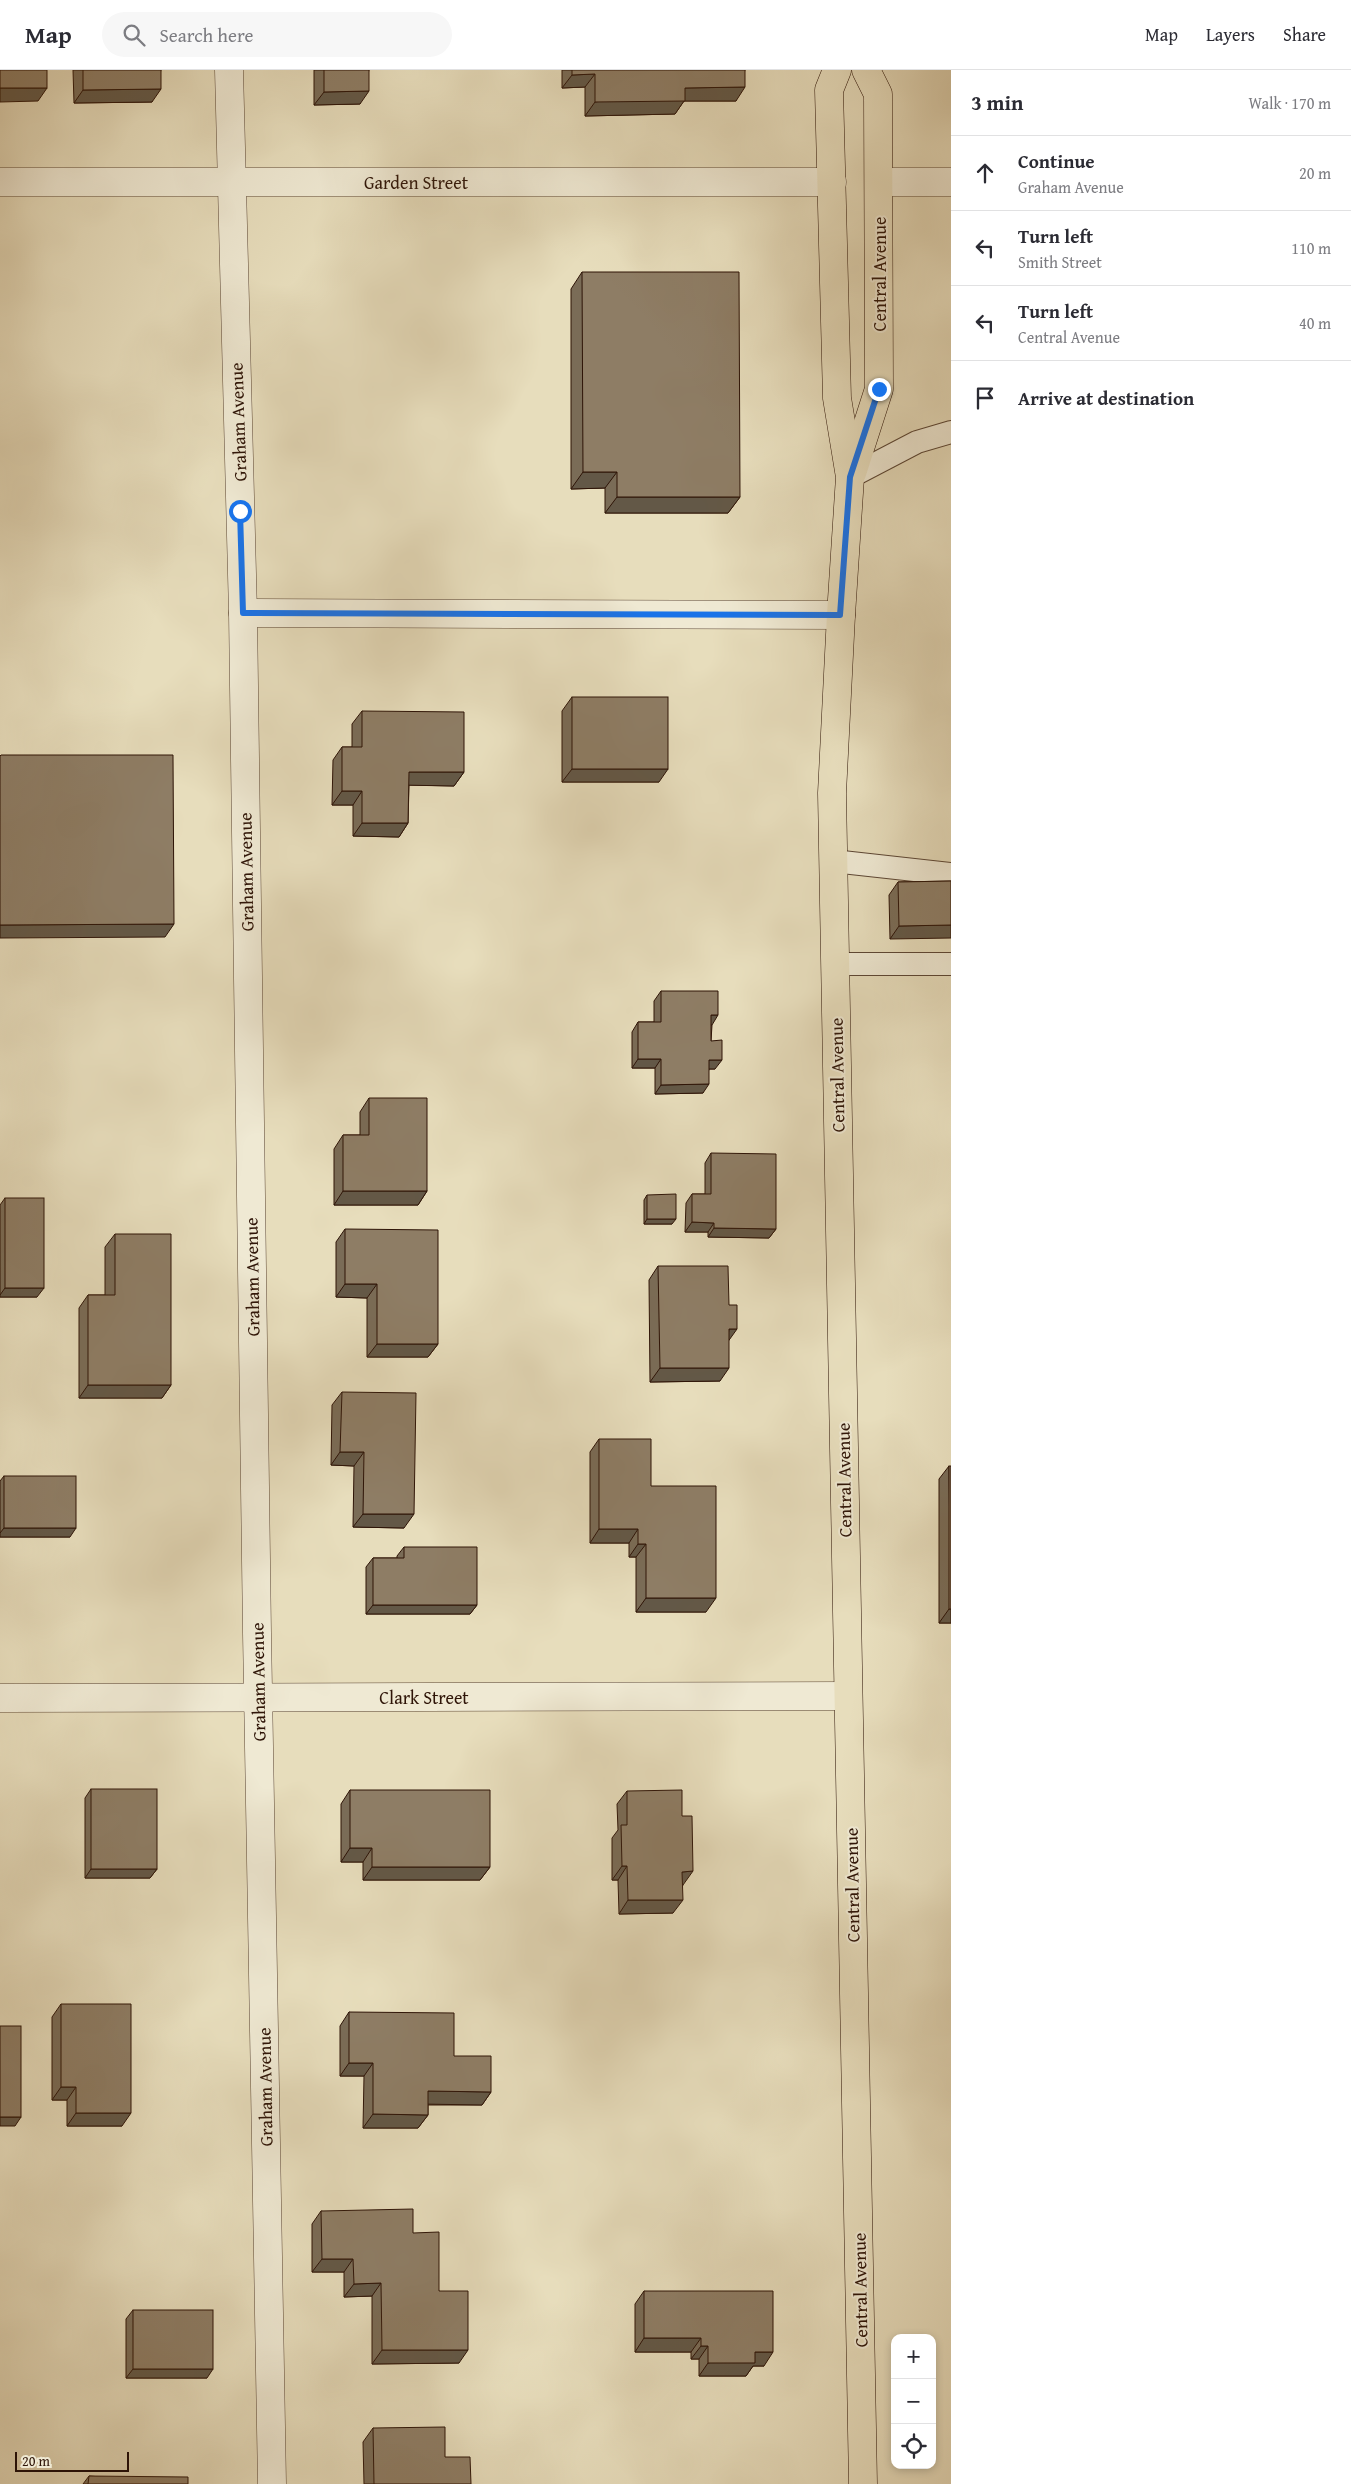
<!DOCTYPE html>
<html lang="en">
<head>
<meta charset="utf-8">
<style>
  body { margin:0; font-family:"Gentium Book Plus",serif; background:#f7f7f7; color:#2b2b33 }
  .controls { position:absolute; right:15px; bottom:15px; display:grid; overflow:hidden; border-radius:10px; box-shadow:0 2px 8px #0003 }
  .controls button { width:45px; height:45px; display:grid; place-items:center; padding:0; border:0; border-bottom:1px solid #e1e1e2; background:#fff; color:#2b2b33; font:25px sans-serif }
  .scale { position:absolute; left:15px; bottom:12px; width:114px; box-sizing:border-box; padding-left:5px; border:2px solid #2e1407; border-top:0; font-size:14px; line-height:18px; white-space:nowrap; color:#2e1407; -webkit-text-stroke:4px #efe9d3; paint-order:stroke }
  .stop { position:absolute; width:15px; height:15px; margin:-11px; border:4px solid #1a73e8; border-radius:50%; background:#fff }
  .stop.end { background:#1a73e8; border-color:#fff; box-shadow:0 1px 5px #0008 }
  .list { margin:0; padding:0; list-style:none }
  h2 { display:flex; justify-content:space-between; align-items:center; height:65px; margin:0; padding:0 20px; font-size:21px }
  h2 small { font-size:16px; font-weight:400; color:#7c7c81 }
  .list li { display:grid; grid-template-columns:32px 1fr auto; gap:15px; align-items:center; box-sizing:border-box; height:75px; padding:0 20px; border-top:1px solid #e1e1e2 }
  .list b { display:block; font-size:19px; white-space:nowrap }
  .list p { margin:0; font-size:16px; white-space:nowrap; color:#7c7c81 }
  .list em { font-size:16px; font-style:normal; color:#7c7c81 }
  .icon { flex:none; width:28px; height:28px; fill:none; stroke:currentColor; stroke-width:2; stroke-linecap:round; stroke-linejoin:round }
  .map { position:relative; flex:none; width:951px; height:2414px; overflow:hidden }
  header { display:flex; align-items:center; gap:30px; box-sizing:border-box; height:70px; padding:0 25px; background:#fff; border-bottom:1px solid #e1e1e2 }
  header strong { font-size:24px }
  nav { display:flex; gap:28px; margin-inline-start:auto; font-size:18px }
  .search { width:350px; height:45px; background:#f7f7f7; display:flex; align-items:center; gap:12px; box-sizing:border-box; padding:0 18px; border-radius:28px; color:#7c7c81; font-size:19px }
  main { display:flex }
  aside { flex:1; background:#fff }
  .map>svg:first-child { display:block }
</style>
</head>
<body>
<header>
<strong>Map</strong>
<div class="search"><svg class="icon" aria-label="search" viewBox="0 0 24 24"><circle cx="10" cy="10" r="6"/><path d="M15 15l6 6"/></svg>Search here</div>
<nav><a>Map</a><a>Layers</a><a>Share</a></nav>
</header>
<main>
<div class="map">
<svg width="951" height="2414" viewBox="0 0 951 2414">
  <rect width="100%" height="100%" fill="#e7ddbc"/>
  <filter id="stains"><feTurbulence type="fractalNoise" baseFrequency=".004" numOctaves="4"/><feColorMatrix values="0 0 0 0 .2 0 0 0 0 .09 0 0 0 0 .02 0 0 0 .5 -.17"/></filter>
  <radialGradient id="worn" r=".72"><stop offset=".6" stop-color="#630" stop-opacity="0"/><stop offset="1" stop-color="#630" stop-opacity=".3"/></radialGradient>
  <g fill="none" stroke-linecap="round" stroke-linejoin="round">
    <defs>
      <g id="service">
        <polyline points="850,407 917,372 951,362"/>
        <polyline points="833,791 951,804"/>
        <polyline points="835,894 951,894"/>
      </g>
      <g id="minor">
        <polyline points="229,0 243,543 257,1563 272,2414"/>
        <polyline points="0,112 832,112"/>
        <polyline points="879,112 951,112"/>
        <polyline points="243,543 841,545"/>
        <polyline points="0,1628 848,1626"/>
      </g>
      <g id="primary">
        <polyline points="837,0 829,20 837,328 850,407 841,545 832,723 863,2414"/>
        <polyline points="852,403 879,319 878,24 866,0"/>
      </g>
    </defs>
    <use href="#service" stroke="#5c4634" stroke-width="24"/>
    <use href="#minor" stroke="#5c4634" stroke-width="29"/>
    <use href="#primary" stroke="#2e1407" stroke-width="29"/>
    <use href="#service" stroke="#efe9d3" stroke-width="22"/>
    <use href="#minor" stroke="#efe9d3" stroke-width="28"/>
    <use href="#primary" stroke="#e7ddbc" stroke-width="28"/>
  </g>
  <g fill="#7a6c57" stroke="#2e1407">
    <polygon points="73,0 161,0 152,32 74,33"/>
    <polygon points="314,0 369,0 360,34 314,35"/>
    <polygon points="562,0 745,0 736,31 684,31 675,44 585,46 585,17 562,18"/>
    <polygon points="582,202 740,427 728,443 605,443 605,418 571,419 571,219"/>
    <polygon points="572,627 659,712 562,712 562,641"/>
    <polygon points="362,641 464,702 454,716 409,715 408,753 399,767 353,766 353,735 332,735 333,690 342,677 352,677 352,654"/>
    <polygon points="951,811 890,869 889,825 898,812"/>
    <polygon points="661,921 712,955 711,971 715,999 709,999 703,1023 655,1024 655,998 632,998 632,962 638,952 654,952 654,931"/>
    <polygon points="369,1028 427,1121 418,1135 334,1135 334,1079 343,1065 360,1065 360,1042"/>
    <polygon points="711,1083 776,1159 769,1168 708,1167 708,1162 685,1162 686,1133 692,1124 705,1124 705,1093"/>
    <polygon points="647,1125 672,1154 644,1154 644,1130"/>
    <polygon points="5,1128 37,1227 0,1227 0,1135"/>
    <polygon points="345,1159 438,1274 428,1287 367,1287 367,1228 336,1227 336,1172"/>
    <polygon points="115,1164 171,1315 162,1328 79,1328 79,1238 88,1225 105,1225 105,1177"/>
    <polygon points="658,1196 720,1311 650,1312 649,1210"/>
    <polygon points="342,1322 404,1458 353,1457 354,1396 331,1395 332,1335"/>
    <polygon points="599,1369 651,1416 706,1542 636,1542 636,1487 629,1487 629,1473 590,1473 590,1382"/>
    <polygon points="949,1396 951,1553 939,1553 939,1409"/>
    <polygon points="4,1406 70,1467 0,1467 0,1411"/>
    <polygon points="404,1477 477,1535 470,1544 366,1544 366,1497 373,1488 397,1488 397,1486"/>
    <polygon points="91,1719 157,1799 150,1808 85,1808 85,1728"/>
    <polygon points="350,1720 490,1797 480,1810 363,1810 363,1792 341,1792 341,1734"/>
    <polygon points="627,1721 683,1815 673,1843 619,1844 618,1810 612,1810 612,1768 618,1760 617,1734"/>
    <polygon points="61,1934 122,2056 67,2056 67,2030 52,2030 52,1947"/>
    <polygon points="349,1942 454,1986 491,2022 482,2035 428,2035 428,2045 418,2058 363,2058 364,2006 340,2006 340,1956"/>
    <polygon points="321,2141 413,2163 439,2221 459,2293 372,2294 372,2226 344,2227 344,2202 312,2202 312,2154"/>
    <polygon points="644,2221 764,2296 753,2296 746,2306 699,2306 699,2289 691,2289 691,2282 635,2282 635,2234"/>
    <polygon points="133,2240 207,2308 126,2308 126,2249"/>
    <polygon points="373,2358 445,2387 471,2414 364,2414 363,2372"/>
    <polygon points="89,2406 188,2414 83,2414"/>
  </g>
  <g fill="#635847" stroke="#2e1407">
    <polygon points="595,4 585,17 562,18 572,5"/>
    <polygon points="745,17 736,31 684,31 675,44 585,46 595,32 685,18"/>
    <polygon points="0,18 47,18 38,31 0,32"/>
    <polygon points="161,19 152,32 74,33 83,20"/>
    <polygon points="369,21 360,34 314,35 324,22"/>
    <polygon points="583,402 617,402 605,418 571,419"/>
    <polygon points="617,427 740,427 728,443 605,443"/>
    <polygon points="572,699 668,699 659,712 562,712"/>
    <polygon points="409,702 464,702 454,716 399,715"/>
    <polygon points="342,721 362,721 353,735 332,735"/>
    <polygon points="362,753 408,753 399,767 353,766"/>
    <polygon points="174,854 165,867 0,868 0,855"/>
    <polygon points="951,855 951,868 890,869 899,856"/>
    <polygon points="711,945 718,945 712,955 705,955"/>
    <polygon points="638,989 661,989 655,998 632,998"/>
    <polygon points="709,990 722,990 715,999 703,999"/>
    <polygon points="709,1014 703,1023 655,1024 661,1015"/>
    <polygon points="343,1121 427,1121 418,1135 334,1135"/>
    <polygon points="647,1149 676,1149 672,1154 644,1154"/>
    <polygon points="692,1152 714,1153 708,1162 685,1162"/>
    <polygon points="714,1158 776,1159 769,1168 708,1167"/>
    <polygon points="345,1214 377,1214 367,1228 336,1227"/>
    <polygon points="5,1218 44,1218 37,1227 0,1227 0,1225"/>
    <polygon points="729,1259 737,1259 727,1273"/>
    <polygon points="377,1274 438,1274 428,1287 367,1287"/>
    <polygon points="660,1298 729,1298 720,1311 650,1312"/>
    <polygon points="88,1315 171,1315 162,1328 79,1328"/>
    <polygon points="340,1382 364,1382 354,1396 331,1395"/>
    <polygon points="363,1444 414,1444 404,1458 353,1457"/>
    <polygon points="4,1458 76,1458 70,1467 0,1467 0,1463"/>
    <polygon points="599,1459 638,1459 629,1473 590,1473"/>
    <polygon points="638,1474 646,1474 636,1487 629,1487"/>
    <polygon points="646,1528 716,1528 706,1542 636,1542"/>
    <polygon points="373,1535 477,1535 470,1544 366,1544"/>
    <polygon points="949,1539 951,1539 951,1553 939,1553"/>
    <polygon points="350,1778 372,1778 363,1792 341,1792"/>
    <polygon points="622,1796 627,1796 618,1810 612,1810"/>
    <polygon points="372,1797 490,1797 480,1810 363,1810"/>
    <polygon points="91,1799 157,1799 150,1808 85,1808"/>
    <polygon points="693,1801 683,1815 673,1816 682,1802"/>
    <polygon points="628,1830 683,1830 673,1843 619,1844"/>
    <polygon points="349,1993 373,1993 364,2006 340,2006"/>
    <polygon points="61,2017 76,2017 67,2030 52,2030"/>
    <polygon points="428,2021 491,2022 482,2035 419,2034"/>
    <polygon points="76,2043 131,2043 122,2056 67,2056"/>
    <polygon points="373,2044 428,2045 418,2058 363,2058"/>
    <polygon points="0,2047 21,2047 15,2056 0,2056"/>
    <polygon points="322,2189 353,2189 344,2202 312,2202"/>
    <polygon points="381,2213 372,2226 344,2227 354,2214"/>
    <polygon points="644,2268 701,2268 691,2282 635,2282"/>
    <polygon points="701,2276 708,2276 699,2289 691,2289"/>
    <polygon points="382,2280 468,2280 459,2293 372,2294"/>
    <polygon points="755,2282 773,2282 764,2296 753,2296 746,2306 699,2306 708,2293"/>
    <polygon points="133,2299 213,2299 207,2308 126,2308"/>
  </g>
  <g fill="#8e7d65" stroke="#2e1407">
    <rect x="0" y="0" width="47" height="18"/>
    <polygon points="83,0 161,0 161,19 83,20"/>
    <polygon points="324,0 369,0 369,21 324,22"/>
    <polygon points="572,0 745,0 745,17 685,18 685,31 595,32 595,4 572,5"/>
    <polygon points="582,202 739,202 740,427 617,427 617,402 583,402"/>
    <rect x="572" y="627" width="96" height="72"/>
    <polygon points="362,641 464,642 464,702 409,702 408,753 362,753 362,721 342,721 342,677 362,677"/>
    <polygon points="1,685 173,685 174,854 0,855 0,686"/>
    <polygon points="951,811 951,855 899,856 898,812"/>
    <polygon points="661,921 718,921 718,945 711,945 711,971 722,970 722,990 709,990 709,1014 661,1015 661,989 638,989 638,952 661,952"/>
    <polygon points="369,1028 427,1028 427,1121 343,1121 343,1065 369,1065"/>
    <polygon points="711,1083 776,1084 776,1159 714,1158 714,1153 692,1152 692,1124 711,1124"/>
    <polygon points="676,1124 676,1149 647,1149 647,1125"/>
    <rect x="5" y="1128" width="39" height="90"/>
    <polygon points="345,1159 438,1160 438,1274 377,1274 377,1214 345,1214"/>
    <polygon points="115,1164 171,1164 171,1315 88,1315 88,1225 115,1225"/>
    <polygon points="658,1196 728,1196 729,1235 737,1235 737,1259 729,1259 729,1298 660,1298"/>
    <polygon points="342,1322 416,1323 414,1444 363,1444 364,1382 340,1382"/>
    <polygon points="599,1369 651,1369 651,1416 716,1416 716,1528 646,1528 646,1474 638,1474 638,1459 599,1459"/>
    <rect x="949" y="1396" width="2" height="143"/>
    <rect x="4" y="1406" width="72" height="52"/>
    <polygon points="404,1477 477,1477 477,1535 373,1535 373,1488 404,1488"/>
    <rect x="91" y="1719" width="66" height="80"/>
    <polygon points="350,1720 490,1720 490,1797 372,1797 372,1778 350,1778"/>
    <polygon points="682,1720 682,1746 692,1746 693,1801 682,1802 683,1830 628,1830 627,1796 622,1796 621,1755 627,1755 627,1721"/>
    <polygon points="61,1934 131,1934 131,2043 76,2043 76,2017 61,2017"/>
    <polygon points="349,1942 454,1943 454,1986 491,1986 491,2022 428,2021 428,2045 373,2044 373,1993 349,1993"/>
    <rect x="0" y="1956" width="21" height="91"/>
    <polygon points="413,2139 413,2163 439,2162 439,2221 468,2221 468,2280 382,2280 381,2213 354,2214 353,2189 322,2189 321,2141"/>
    <polygon points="644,2221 773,2221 773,2282 755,2282 755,2293 708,2293 708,2276 701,2276 701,2268 644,2268"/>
    <rect x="133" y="2240" width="80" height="59"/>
    <polygon points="445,2357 445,2387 470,2387 471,2414 374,2414 373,2358"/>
    <polygon points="89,2406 188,2407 188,2414 88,2414"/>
  </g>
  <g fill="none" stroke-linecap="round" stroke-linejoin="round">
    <polyline stroke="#1a73e8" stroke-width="6" points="240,441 243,543 840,545 850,407 879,319"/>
  </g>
  <g text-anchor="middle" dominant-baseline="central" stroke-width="4" stroke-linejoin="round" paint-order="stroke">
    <g font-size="18" fill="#2e1407" stroke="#efe9d3">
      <text x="416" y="112">Garden Street</text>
      <text transform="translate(879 204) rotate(-90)">Central Avenue</text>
      <text transform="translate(238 352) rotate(-92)">Graham Avenue</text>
      <text transform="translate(246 802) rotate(-91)">Graham Avenue</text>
      <text transform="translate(837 1005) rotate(-91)">Central Avenue</text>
      <text transform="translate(252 1207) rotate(-91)">Graham Avenue</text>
      <text transform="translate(844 1410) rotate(-91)">Central Avenue</text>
      <text transform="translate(258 1612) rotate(-91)">Graham Avenue</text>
      <text x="424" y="1627">Clark Street</text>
      <text transform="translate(852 1815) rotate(-91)">Central Avenue</text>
      <text transform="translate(265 2017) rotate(-91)">Graham Avenue</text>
      <text transform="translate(860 2220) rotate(-91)">Central Avenue</text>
    </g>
  </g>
  <rect width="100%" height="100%" filter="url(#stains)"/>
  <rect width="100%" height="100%" fill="url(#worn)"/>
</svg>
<div class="controls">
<button>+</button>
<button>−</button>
<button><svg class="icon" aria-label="locate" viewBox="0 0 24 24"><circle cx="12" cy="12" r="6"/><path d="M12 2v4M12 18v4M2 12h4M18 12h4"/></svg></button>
</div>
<div class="scale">20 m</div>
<div class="stop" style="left:240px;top:441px"></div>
<div class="stop end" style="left:879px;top:319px"></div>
</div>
<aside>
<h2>3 min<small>Walk · 170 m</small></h2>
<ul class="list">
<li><svg class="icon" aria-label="ahead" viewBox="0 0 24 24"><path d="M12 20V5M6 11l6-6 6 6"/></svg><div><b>Continue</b><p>Graham Avenue</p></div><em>20 m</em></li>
<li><svg class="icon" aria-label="left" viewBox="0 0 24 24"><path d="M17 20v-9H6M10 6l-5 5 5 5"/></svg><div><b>Turn left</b><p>Smith Street</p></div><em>110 m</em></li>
<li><svg class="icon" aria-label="left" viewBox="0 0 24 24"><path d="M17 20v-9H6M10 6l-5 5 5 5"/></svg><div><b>Turn left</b><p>Central Avenue</p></div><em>40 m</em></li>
<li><svg class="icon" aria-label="arrive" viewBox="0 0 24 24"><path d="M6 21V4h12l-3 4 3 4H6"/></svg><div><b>Arrive at destination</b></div></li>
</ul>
</aside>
</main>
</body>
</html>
